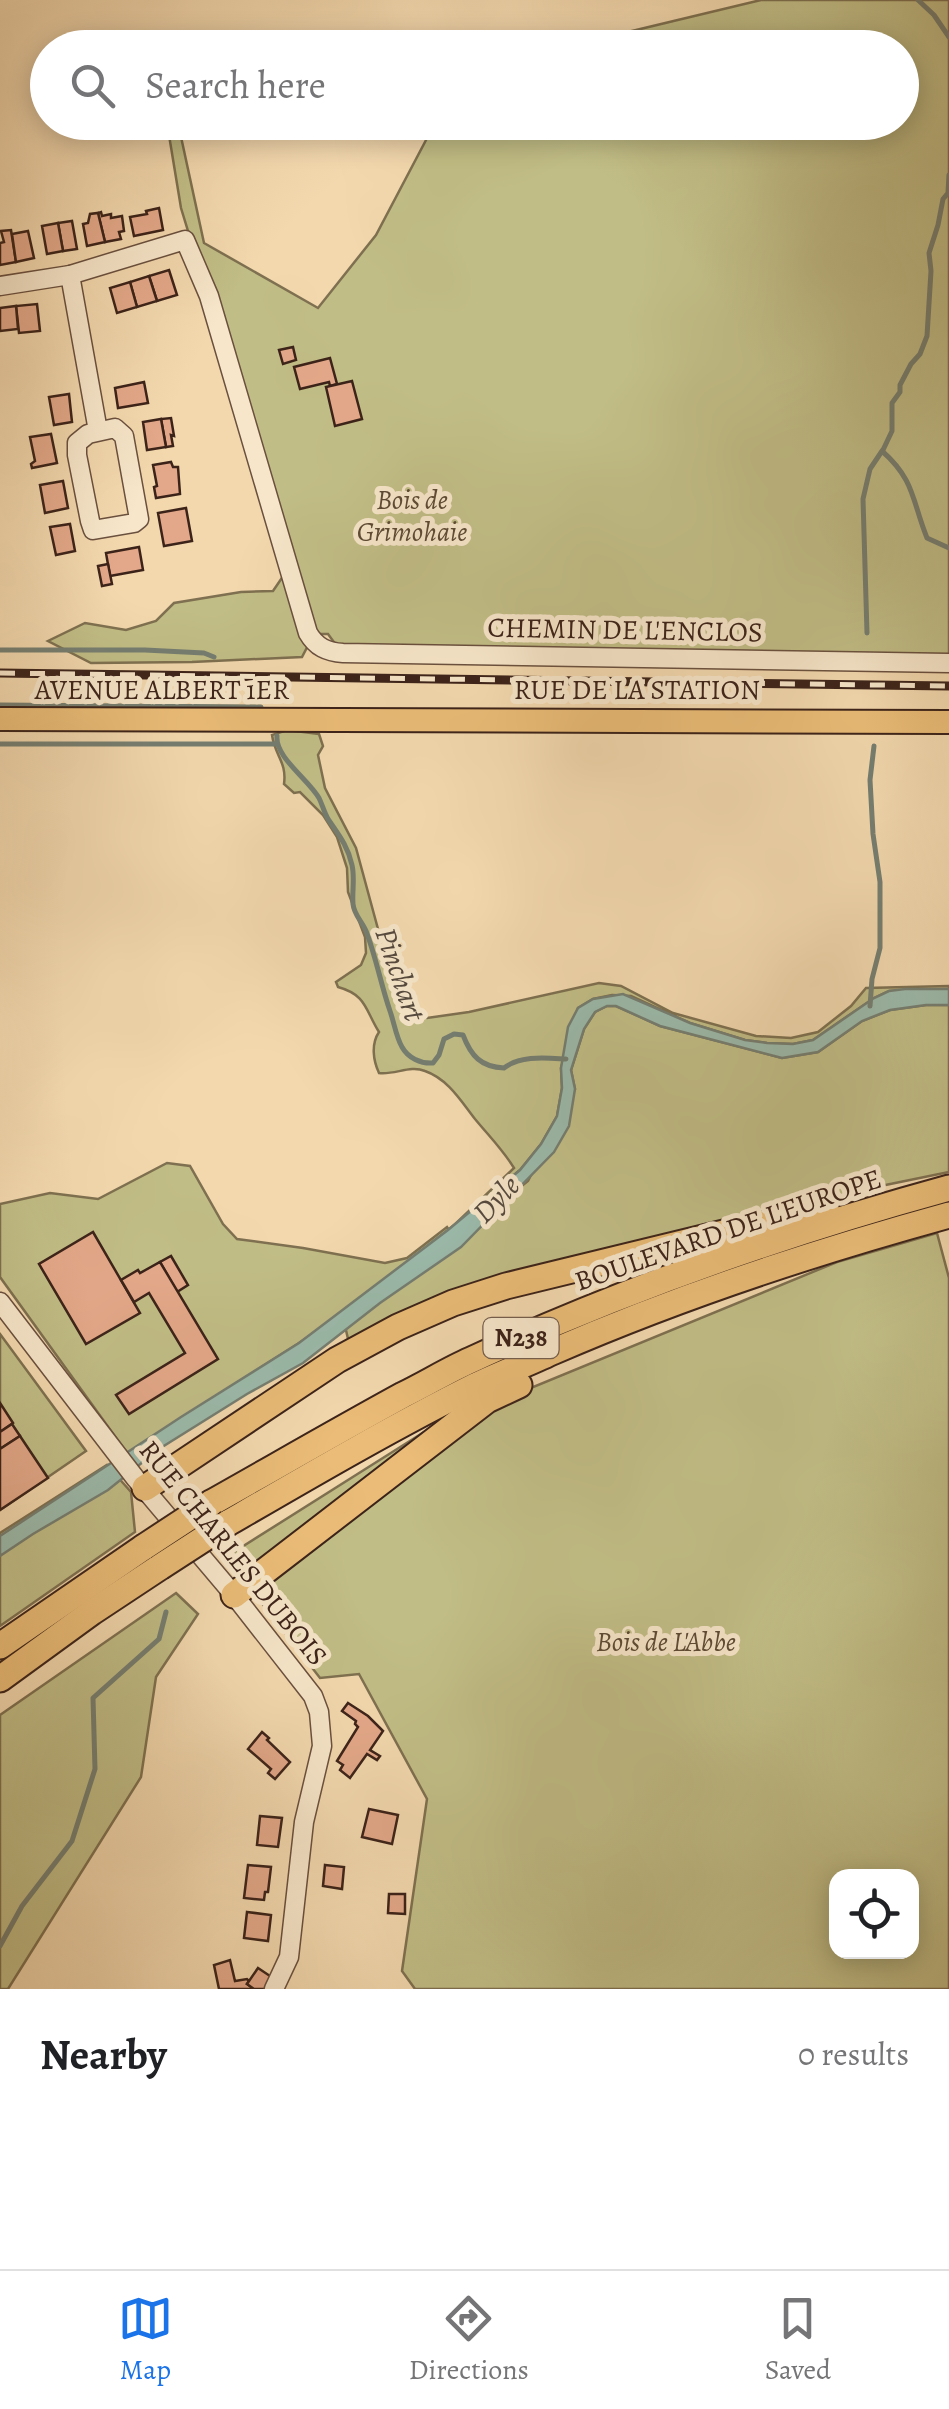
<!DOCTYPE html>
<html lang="en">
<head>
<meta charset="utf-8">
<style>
  body { margin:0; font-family:Alegreya,serif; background:#f6f6f6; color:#202124 }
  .controls { position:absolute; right:30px; bottom:30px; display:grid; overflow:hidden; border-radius:20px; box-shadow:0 5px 25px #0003 }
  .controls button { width:90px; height:90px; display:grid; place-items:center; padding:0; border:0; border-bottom:2px solid #e0e0e0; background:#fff; color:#202124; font:50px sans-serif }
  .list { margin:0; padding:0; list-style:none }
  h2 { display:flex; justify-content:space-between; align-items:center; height:130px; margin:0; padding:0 40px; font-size:42px }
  h2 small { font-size:32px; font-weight:400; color:#757577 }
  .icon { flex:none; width:55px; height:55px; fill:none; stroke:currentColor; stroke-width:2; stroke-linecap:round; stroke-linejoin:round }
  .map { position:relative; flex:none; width:949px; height:1989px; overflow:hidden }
  .search { position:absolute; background:#fff; box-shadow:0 5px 25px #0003; left:30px; right:30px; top:30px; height:110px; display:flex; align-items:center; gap:25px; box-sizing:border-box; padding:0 35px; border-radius:55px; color:#757577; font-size:38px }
  .sheet { height:280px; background:#fff }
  nav { display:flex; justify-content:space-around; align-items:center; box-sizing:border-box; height:140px; border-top:2px solid #e0e0e0; background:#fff; font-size:28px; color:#757577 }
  nav a { display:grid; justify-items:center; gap:5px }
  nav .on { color:#1a73e8 }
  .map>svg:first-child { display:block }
</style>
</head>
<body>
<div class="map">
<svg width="949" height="1989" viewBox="0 0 949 1989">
  <rect width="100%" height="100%" fill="#f3d8ae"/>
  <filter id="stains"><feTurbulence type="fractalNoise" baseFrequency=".002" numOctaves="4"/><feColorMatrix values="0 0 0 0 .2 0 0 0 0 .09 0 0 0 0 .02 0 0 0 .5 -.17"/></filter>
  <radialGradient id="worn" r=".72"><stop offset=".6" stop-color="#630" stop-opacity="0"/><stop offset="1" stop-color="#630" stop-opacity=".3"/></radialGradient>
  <g fill="#c1bd86" stroke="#7e7050" stroke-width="2.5" fill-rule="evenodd">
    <polygon points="761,0 949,0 949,655 336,645 328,634 314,634 302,657 192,662 91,663 48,641 85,623 126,630 156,621 174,603 241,592 273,591 290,566 181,208 167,123 178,123 204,243 318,308 376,235 435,123 902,122 902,48 581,47 607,37"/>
    <path d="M287 730 319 734 323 746 318 755 325 788 356 848 397 999 407 1011 427 1018 469 1012 599 983 621 986 673 1013 756 1036 791 1038 818 1032 851 1006 866 988 949 986V989L889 991 874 998 813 1040 793 1044 767 1043 745 1040 690 1023 631 996 612 995 593 999 578 1008 561 1068 562 1088 557 1116 541 1144 520 1170 448 1230 335 1318 299 1343 127 1453 0 1277V1204L50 1193 98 1199 167 1163 190 1166 223 1224 237 1239 303 1248 385 1263 407 1258 447 1227 449 1230 514 1168C503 1150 489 1136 475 1119 461 1101 448 1079 425 1071 410 1065 395 1075 379 1073 373 1060 371 1044 379 1032 365 1010 367 995 338 987L336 982 361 965 366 953 365 937 348 892 347 868 337 837 323 815 300 792 294 793 284 784C287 762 275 756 272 735Z"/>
    <polygon points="926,1005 949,1005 949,1172 866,1189 500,1281 349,1343 345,1326 528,1181 575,1089 571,1070 584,1029 595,1012 607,1006 616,1006 660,1026 782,1058 818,1052 862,1021 890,1010"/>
    <path d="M937 1233 949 1278V1989H415L402 1971 427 1799 359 1674 320 1678 226 1557 424 1432 837 1262ZM836 1876H912V1952H836Z"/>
    <polygon points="0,1334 86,1451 0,1510"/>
    <polygon points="107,1465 131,1492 135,1532 0,1626 0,1533"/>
    <polygon points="176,1593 198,1614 156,1677 141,1777 8,1989 0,1989 0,1715"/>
  </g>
  <polygon fill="#9bbaab" stroke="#757e71" stroke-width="2.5" points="905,989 949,989 949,1005 926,1005 890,1010 862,1021 818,1052 782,1058 660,1026 616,1006 607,1006 595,1012 584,1029 571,1070 575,1089 569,1126 554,1152 461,1247 380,1303 303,1363 247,1394 159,1449 108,1490 33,1534 0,1556 0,1536 181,1417 299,1343 448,1230 520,1170 541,1144 557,1116 562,1088 561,1068 568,1027 578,1008 593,999 623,994 690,1023 745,1040 767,1043 793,1044 813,1040 874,998 889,991"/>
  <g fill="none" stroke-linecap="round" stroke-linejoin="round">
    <g stroke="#757e71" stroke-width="5">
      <polyline points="918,0 934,15 949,37"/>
      <polyline points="883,450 892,431 892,403 900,392 900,385 911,364 920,354 927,336 931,271 929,253 938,225 943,199 948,193 949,175"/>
      <path d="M867 633 863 499 870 469 882 451C915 480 912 501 927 538L949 548"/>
      <polyline points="0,650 145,650 204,653 214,657"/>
      <polyline points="0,705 261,707"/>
      <path d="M277 736C275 757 308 779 319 798 322 804 324 812 328 819 338 834 348 846 352 865 355 878 352 891 353 904 354 915 362 921 366 931 376 957 381 985 390 1011 394 1022 396 1037 402 1047 408 1058 421 1064 433 1063L439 1055 444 1039 454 1034 463 1035C471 1056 481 1067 504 1068 521 1055 546 1058 566 1059"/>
      <polyline points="0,744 276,744"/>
      <polyline points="870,1006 872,979 880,948 880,882 873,834 870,780 874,746"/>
      <polyline points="0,1946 22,1906 72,1841 95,1769 93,1698 159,1639 166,1612"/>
    </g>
  </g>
  <g fill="#e3a889" stroke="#3c2319" stroke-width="2.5">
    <polygon points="159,208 163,230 134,236 130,217 147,214 146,211"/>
    <polygon points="101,212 102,216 111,214 111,218 122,216 124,231 119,232 121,239 105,242 98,213"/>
    <polygon points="98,213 105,242 87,246 83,224 88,223 90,214"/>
    <polygon points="72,221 77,249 63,251 58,223"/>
    <polygon points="58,223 63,251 47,254 42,226"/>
    <polygon points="11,230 16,262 0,265 0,243 4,242 1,231"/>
    <polygon points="28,231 34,258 16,262 12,234"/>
    <polygon points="169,270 177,295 157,301 149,276"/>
    <polygon points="149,276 157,301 137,307 130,282"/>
    <polygon points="130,282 137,307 117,313 110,288"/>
    <polygon points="37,304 40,331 19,333 16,306"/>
    <polygon points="16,306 18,329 0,331 0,308"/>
    <polygon points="293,347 296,360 283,364 279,350"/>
    <polygon points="330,358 337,384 330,386 329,382 300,389 294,367"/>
    <polygon points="352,381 362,419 335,426 326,387"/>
    <polygon points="144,382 148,403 118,408 115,388"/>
    <polygon points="69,394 72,422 54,425 49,397"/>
    <polygon points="171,418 174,436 171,435 173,446 166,447 161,419"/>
    <polygon points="161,419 166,447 147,450 143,422"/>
    <polygon points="51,434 57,463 32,468 31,464 35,461 30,437"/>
    <polygon points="171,462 173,467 178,467 180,494 156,498 154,487 157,486 153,465"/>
    <polygon points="63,481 68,508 45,513 40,485"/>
    <polygon points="186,508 192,541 164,546 158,513"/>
    <polygon points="70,524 75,551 56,555 50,527"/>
    <polygon points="139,547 143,570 110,576 106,553"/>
    <polygon points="108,564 112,584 102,586 98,566"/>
    <polygon points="93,1232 140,1313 86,1344 39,1264"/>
    <polygon points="171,1256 188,1285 177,1292 160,1262"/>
    <polygon points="160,1262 218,1359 129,1414 116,1395 185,1353 149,1293 134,1302 121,1280 138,1270 140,1273"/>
    <polygon points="0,1403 13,1423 0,1432"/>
    <polygon points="12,1424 20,1436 0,1449 0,1432"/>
    <polygon points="20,1436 48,1478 0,1510 0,1449"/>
    <polygon points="348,1703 368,1716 383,1731 370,1750 380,1756 377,1760 367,1754 350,1778 340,1770 343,1765 337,1761 358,1727 355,1724 356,1721 342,1711"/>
    <polygon points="262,1732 269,1738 267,1740 290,1762 275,1779 268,1773 271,1769 248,1749"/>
    <polygon points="369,1809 398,1815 392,1844 362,1837"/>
    <polygon points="260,1816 282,1818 278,1847 257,1845"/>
    <polygon points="248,1865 271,1867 268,1892 265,1892 264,1900 244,1898"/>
    <polygon points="325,1865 344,1867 342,1889 323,1886"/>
    <polygon points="389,1894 405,1894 405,1914 388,1913"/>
    <polygon points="247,1912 271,1915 268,1941 244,1938"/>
    <polygon points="230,1960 235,1981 247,1979 249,1981 247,1984 254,1989 219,1989 214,1965"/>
    <polygon points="258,1968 273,1978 266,1989 254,1989 247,1984"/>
  </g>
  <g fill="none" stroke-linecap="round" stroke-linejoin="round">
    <defs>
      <g id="minor">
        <polyline points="70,275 98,431"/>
        <path d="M0 286 70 275 185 240 209 296 308 633C316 647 327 652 343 653L949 663"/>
        <polygon points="115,428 124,436 139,519 134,523 93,530 90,521 77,455 77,443 88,434"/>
        <polyline points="0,1302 136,1479 234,1595 313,1696 319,1712 322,1746 304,1822 289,1957 274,1989"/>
      </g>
      <polyline id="major" points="0,719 949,722"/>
      <g id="highway">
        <polyline points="145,1488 337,1360 398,1327 453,1303 506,1286 826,1208"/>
        <path d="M211 1503C275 1467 339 1430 403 1395 426 1384 448 1370 471 1360 625 1289 785 1233 949 1188"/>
        <path d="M228 1523C309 1476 391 1428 475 1386 500 1374 527 1364 552 1352 681 1296 814 1252 949 1215"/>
        <polyline points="234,1595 487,1400 519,1385"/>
        <polyline points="0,1646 144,1547"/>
        <polyline points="0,1679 92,1612 160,1567"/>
      </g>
    </defs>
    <use href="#minor" stroke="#6a503e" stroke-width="21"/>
    <use href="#major" stroke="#3c2319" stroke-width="26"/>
    <use href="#highway" stroke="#3c2319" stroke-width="29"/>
    <use href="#minor" stroke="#f7e6ca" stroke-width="18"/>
    <use href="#major" stroke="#eabc77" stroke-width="22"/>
    <use href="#highway" stroke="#eabc77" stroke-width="25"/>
    <defs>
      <polyline id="rail" points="0,673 949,686"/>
    </defs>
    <use href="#rail" stroke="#3c2319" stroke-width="9"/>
    <use href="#rail" stroke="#f7e6ca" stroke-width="5" stroke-dasharray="15" stroke-linecap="butt"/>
    <defs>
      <g id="highway-bridge">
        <polyline points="144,1547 211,1503"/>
        <polyline points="160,1567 228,1523"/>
      </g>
    </defs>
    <use href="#highway-bridge" stroke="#3c2319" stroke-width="29" stroke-linecap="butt"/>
    <use href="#highway-bridge" stroke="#eabc77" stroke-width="25"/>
  </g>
  <g text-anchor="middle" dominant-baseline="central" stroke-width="10" stroke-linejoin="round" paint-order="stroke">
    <rect fill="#f7e6ca" stroke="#745e4e" stroke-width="2.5" x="483.5" y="1318" width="75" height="40" rx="8"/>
    <g font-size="25" font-weight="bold" fill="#3c2319">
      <text x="521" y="1338">N238</text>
    </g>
    <g font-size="28" font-style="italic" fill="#5d4a34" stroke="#f7e6ca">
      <text x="412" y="500">Bois de<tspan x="412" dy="32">Grimohaie</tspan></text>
      <text x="666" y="1642">Bois de L'Abbe</text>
    </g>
    <g font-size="28" fill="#3c2319" stroke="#f7e6ca">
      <text transform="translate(625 630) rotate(1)">CHEMIN DE L'ENCLOS</text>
      <text x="162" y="690">AVENUE ALBERT 1ER</text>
      <text x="637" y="690">RUE DE LA STATION</text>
      <text transform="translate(728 1230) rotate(-19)">BOULEVARD DE L'EUROPE</text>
      <text transform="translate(233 1553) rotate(51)">RUE CHARLES DUBOIS</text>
    </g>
    <g font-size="30" font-style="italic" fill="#54493e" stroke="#f7e6ca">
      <text transform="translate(400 974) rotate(71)">Pinchart</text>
      <text transform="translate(496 1199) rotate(-46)">Dyle</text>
    </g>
  </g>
  <rect width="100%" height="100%" filter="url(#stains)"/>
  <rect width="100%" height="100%" fill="url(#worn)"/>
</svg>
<div class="controls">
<button><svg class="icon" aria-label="locate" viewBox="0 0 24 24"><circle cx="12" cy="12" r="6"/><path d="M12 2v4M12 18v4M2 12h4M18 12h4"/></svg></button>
</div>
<div class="search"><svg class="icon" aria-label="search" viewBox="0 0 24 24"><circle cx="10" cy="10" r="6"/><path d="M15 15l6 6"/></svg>Search here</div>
</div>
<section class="sheet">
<h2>Nearby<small>0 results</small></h2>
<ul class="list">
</ul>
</section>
<nav>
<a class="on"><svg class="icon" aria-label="map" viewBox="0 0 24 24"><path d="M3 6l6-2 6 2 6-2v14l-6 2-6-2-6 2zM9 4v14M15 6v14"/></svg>Map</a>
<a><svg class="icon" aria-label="directions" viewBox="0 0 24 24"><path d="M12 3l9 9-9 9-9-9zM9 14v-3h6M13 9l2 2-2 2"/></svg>Directions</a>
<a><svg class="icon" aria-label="saved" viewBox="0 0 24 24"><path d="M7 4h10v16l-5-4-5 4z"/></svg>Saved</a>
</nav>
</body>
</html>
